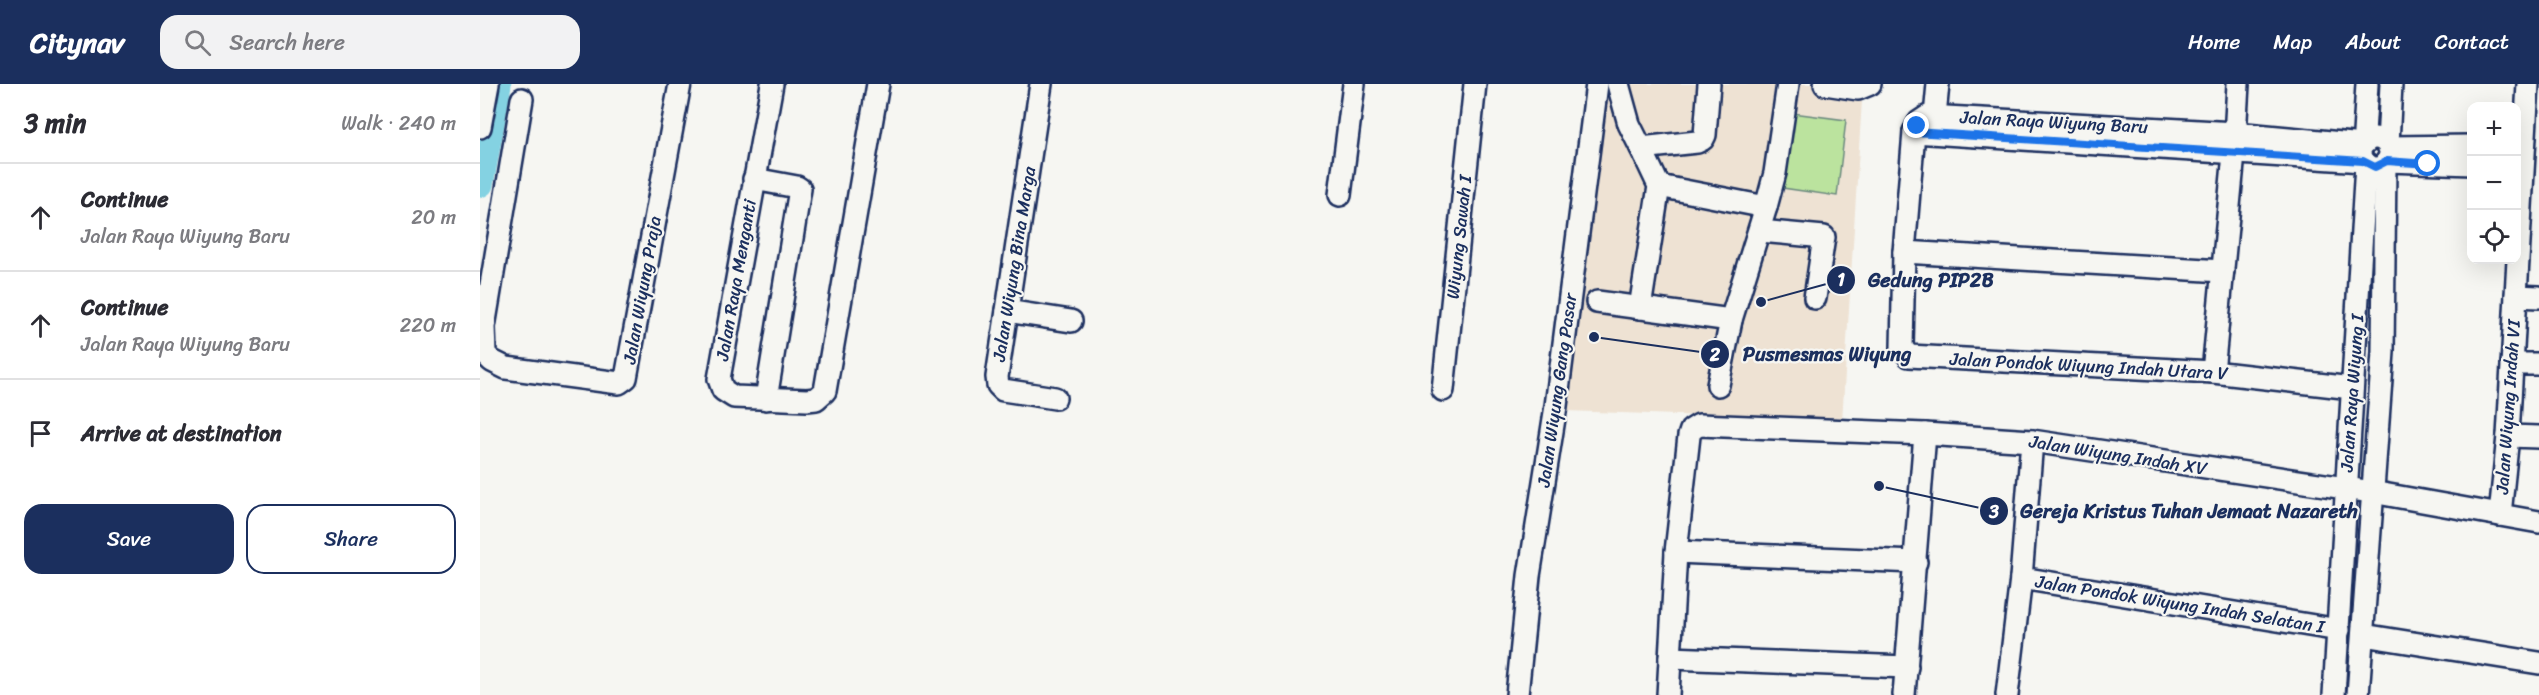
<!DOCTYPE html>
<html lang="en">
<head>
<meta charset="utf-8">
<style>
  body { margin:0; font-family:Sriracha,sans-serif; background:#f2f2f3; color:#2b2b33 }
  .controls { position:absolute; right:18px; top:18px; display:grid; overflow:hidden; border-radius:12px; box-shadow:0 6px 24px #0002 }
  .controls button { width:54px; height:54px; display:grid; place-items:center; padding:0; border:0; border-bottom:2px solid #e1e1e2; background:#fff; color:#2b2b33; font:30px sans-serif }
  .stop { position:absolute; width:18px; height:18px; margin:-14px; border:4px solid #1a73e8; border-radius:50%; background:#fff }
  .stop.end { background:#1a73e8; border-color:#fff; box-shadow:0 2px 6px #0008 }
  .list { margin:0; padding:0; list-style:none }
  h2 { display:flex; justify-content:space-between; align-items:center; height:78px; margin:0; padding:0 24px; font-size:26px }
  h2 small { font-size:20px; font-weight:400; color:#7c7c81 }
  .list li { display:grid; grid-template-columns:39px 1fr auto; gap:18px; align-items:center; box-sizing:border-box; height:108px; padding:0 24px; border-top:2px solid #e1e1e2 }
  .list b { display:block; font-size:22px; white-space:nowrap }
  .list p { margin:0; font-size:20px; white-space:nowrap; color:#7c7c81 }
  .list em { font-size:20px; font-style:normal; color:#7c7c81 }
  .actions { display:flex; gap:12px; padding:18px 24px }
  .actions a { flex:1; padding:14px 0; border:2px solid #1b2f5e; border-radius:18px; text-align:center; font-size:21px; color:#1b2f5e }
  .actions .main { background:#1b2f5e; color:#fff }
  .icon { flex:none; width:33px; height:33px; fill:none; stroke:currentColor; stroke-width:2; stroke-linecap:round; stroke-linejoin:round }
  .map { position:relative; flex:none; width:2059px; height:611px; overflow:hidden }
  header { display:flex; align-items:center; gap:36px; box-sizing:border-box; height:84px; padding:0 30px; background:#1b2f5e; color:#fff }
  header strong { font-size:28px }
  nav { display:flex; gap:33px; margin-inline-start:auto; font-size:21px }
  .search { width:420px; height:54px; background:#f2f2f3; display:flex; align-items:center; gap:15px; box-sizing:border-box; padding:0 21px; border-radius:18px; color:#7c7c81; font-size:22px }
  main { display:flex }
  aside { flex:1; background:#fff }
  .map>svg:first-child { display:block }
</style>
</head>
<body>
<header>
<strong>Citynav</strong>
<div class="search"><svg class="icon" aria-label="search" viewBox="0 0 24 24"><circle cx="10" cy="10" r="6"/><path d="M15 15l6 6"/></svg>Search here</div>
<nav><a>Home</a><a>Map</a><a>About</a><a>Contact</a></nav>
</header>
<main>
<aside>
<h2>3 min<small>Walk · 240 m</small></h2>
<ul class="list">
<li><svg class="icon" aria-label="ahead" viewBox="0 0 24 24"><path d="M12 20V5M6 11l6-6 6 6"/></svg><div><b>Continue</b><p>Jalan Raya Wiyung Baru</p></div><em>20 m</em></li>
<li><svg class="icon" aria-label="ahead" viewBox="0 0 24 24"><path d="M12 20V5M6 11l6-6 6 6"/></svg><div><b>Continue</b><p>Jalan Raya Wiyung Baru</p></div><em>220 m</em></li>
<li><svg class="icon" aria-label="arrive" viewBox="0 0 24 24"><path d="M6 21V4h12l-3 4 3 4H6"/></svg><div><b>Arrive at destination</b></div></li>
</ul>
<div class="actions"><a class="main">Save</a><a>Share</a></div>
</aside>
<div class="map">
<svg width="2059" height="611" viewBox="0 0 2059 611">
  <rect width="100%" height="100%" fill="#f6f6f2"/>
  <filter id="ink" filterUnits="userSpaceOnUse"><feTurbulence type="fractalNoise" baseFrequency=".0167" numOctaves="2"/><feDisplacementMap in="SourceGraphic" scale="12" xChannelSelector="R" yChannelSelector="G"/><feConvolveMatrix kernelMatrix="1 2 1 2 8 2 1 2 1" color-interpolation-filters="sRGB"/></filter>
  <g filter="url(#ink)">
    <polygon fill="#eee2d3" points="1119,0 1383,0 1362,337 1086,327"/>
    <polygon fill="#bbe39e" stroke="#6b897e" stroke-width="1.5" points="1305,28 1366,36 1357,112 1296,103"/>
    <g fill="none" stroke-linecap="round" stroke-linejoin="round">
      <polyline stroke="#84d2e2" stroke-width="27" points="0,100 18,0"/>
      <defs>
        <g id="minor">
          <polyline points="292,0 239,295 243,306 254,313 327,316 336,315 345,307 398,0"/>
          <polyline points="561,0 517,293 518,301 523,306 575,314"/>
          <polyline points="1138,0 1149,40 1161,64 1217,58 1223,55 1225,51 1229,0"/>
          <polyline points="1345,0 1378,5 1390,0"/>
          <polyline points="42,15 4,243 5,270 12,277 26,284 139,299 146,294 200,0"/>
          <polyline points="1455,32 1458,0"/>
          <polyline points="0,43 8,0"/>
          <polyline points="1434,48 1883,77"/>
          <circle cx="1895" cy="69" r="15"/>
          <polyline points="1886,58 1884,49 1887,0"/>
          <polyline points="1908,60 1911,0"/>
          <polyline points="1909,63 1992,62"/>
          <polyline points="1907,77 1992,80"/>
          <polyline points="274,95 317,103 320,105 286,315"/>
          <polyline points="1179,102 1286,123 1295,89 1308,0"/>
          <polyline points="860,111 874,0"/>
          <polyline points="1280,147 1344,153 1335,214"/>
          <polyline points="1424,168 1743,187"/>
          <polyline points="2036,212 2059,213"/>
          <polyline points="1117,218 1251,236"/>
          <polyline points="1160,224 1179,102 1161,64"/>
          <polyline points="527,227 591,237"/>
          <polyline points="2032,280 2059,280"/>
          <polyline points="1733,288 1754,70 1758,0"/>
          <polyline points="1238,301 1251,236 1286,123"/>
          <polyline points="1872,304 1733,288 1429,272 1422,264 1424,168 1434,48 1439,38 1448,32 1755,49 1883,61"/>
          <polyline points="963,306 995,0"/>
          <polyline points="2028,352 2059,353"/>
          <polyline points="2020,431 2028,352 2048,0"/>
          <polyline points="1196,468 1436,478"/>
          <polyline points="1541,494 1859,546"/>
          <polyline points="1883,551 2059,579"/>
          <polyline points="1190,574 1427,583"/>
          <polyline points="1037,611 1049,492 1076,322 1117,0"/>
          <polyline points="1188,611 1196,468 1209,352 1211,346 1219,341 1445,350 1552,357 1892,408 2059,438"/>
          <polyline points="1424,611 1445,350"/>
          <polyline points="1527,611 1541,494 1552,357"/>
          <polyline points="1854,611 1886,80"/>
          <polyline points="1878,611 1903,268 1905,80"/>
        </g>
      </defs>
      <use href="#minor" stroke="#1b2f5e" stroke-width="26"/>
      <use href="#minor" stroke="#f6f6f2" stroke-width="21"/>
    </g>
  </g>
  <g fill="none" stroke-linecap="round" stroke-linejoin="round" filter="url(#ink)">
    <polyline stroke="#1a73e8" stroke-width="8" points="1437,42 1434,48 1883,77 1895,83 1907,77 1948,80"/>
  </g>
  <g text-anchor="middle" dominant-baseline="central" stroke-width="4.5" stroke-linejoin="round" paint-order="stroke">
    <g font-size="18" fill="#1b2f5e" stroke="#f6f6f2">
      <text transform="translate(1574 38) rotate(3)">Jalan Raya Wiyung Baru</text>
      <text transform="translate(979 153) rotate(-84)">Wiyung Sawah I</text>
      <text transform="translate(534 180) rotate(-81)">Jalan Wiyung Bina Marga</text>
      <text transform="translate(256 196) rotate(-80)">Jalan Raya Menganti</text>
      <text transform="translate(162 206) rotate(-80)">Jalan Wiyung Praja</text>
      <text transform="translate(1609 282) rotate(3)">Jalan Pondok Wiyung Indah Utara V</text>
      <text transform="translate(1077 306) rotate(-82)">Jalan Wiyung Gang Pasar</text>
      <text transform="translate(1872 309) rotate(-86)">Jalan Raya Wiyung I</text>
      <text transform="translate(2028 323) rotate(-86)">Jalan Wiyung Indah VI</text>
      <text transform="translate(1638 371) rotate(9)">Jalan Wiyung Indah XV</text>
      <text transform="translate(1700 520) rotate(9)">Jalan Pondok Wiyung Indah Selatan I</text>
    </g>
  </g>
  <path fill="none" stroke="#1b2f5e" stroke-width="2" d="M1281 218L1361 196M1114 253L1235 270M1399 402L1514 427"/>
  <g fill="#1b2f5e" stroke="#f6f6f2" stroke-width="2">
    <circle cx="1281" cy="218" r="6"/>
    <circle cx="1114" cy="253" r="6"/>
    <circle cx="1399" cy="402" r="6"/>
    <circle cx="1361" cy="196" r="15"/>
    <circle cx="1235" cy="270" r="15"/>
    <circle cx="1514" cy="427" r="15"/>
  </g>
  <g font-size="18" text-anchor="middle" font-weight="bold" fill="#fff">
    <text x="1361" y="202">1</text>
    <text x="1235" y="277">2</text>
    <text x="1514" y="434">3</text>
  </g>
  <g font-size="20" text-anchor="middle" font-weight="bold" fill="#1b2f5e" stroke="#f6f6f2" stroke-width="4.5" stroke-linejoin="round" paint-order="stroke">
    <text x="1451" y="203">Gedung PIP2B</text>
    <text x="1347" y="277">Pusmesmas Wiyung</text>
    <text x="1709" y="434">Gereja Kristus Tuhan Jemaat Nazareth</text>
  </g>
</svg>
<div class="controls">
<button>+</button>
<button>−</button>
<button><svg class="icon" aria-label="locate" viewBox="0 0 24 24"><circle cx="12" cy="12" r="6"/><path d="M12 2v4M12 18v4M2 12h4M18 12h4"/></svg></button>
</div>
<div class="stop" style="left:1948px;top:80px"></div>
<div class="stop end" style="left:1437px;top:42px"></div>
</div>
</main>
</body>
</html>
